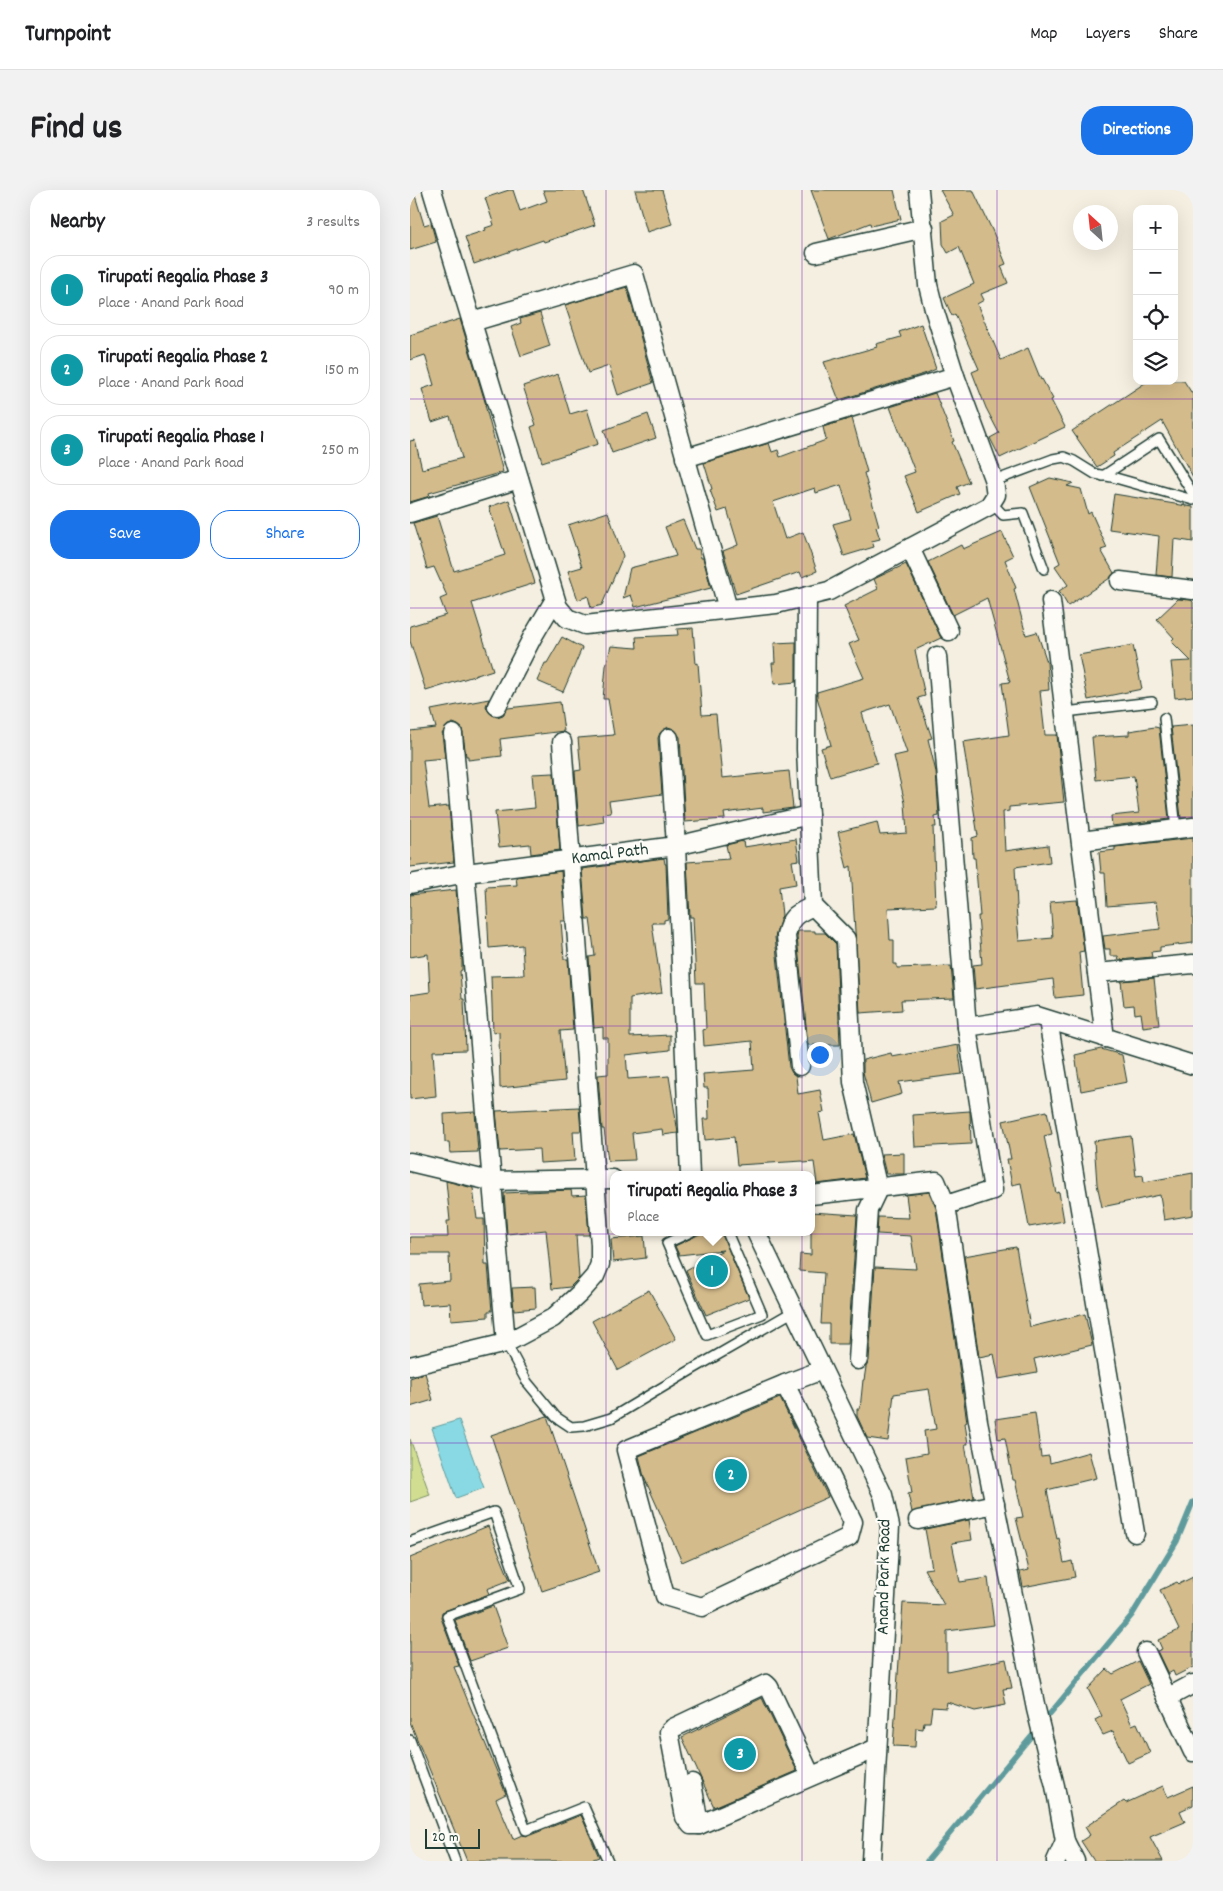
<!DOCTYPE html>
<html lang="en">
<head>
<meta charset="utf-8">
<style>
  body { margin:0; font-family:Dekko,sans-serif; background:#f2f2f2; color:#202124 }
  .controls { position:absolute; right:15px; top:15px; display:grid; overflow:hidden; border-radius:10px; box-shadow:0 5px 20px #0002 }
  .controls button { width:45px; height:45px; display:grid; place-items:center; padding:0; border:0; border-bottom:1px solid #e0e0e0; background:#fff; color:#202124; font:25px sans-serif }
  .compass { position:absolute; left:663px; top:15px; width:45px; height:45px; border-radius:50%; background:#fff; box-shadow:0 5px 20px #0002; rotate:333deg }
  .scale { position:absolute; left:15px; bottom:12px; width:55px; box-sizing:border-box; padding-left:5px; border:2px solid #1f3d34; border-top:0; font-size:14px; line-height:18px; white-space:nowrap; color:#1f3d34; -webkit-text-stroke:4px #fdfcf7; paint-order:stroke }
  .you { position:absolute; left:409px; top:864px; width:18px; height:18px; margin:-12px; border:4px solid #fff; border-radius:50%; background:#1a73e8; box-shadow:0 0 0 8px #1a73e833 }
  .badge { display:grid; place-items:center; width:32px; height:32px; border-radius:50%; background:#1a73e8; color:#fff; font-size:16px; font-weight:700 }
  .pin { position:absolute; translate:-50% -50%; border:2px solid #fff; box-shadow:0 1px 5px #0006 }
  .popup { position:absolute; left:200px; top:981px; width:205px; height:65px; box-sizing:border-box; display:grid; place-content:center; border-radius:10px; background:#fff; filter:drop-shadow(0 1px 4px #0005); font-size:16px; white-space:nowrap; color:#757577 }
  .popup b { font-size:19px; color:#202124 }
  .popup::after { content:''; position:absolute; left:50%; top:100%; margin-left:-10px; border:10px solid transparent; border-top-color:#fff }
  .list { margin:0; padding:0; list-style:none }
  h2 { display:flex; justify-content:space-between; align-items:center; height:65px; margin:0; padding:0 20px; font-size:21px }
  h2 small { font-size:16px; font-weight:400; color:#757577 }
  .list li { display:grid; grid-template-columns:32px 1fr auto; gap:15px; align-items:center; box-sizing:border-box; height:70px; margin:0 10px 10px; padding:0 10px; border:1px solid #e0e0e0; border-radius:20px }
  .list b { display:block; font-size:19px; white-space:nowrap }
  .list p { margin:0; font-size:16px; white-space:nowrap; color:#757577 }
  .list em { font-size:16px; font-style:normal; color:#757577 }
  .actions { display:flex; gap:10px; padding:15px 20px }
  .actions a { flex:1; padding:11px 0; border:1px solid #1a73e8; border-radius:20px; text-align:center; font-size:18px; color:#1a73e8 }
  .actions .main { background:#1a73e8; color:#fff }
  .icon { flex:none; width:28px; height:28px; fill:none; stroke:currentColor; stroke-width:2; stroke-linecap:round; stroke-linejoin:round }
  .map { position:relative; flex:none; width:783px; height:1671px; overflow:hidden; border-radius:20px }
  header { display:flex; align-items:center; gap:30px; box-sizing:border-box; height:70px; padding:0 25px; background:#fff; border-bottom:1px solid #e0e0e0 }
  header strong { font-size:24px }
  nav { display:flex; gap:28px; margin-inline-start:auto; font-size:18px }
  .intro { display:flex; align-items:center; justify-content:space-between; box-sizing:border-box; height:120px; padding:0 30px }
  h1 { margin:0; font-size:35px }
  .button { padding:12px 22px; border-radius:20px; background:#1a73e8; color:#fff; font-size:18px; font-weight:700 }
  main { display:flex; gap:30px; padding:0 30px }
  aside { flex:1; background:#fff; border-radius:20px; box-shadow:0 5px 20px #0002 }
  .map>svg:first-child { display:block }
</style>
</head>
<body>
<header>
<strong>Turnpoint</strong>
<nav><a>Map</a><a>Layers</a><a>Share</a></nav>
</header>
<div class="intro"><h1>Find us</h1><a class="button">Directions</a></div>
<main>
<aside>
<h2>Nearby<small>3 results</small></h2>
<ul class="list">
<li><span class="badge" style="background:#0f9aa8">1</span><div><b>Tirupati Regalia Phase 3</b><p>Place · Anand Park Road</p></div><em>90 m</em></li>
<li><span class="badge" style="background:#0f9aa8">2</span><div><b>Tirupati Regalia Phase 2</b><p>Place · Anand Park Road</p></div><em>150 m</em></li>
<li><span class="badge" style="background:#0f9aa8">3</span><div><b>Tirupati Regalia Phase 1</b><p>Place · Anand Park Road</p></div><em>250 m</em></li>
</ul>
<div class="actions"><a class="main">Save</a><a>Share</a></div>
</aside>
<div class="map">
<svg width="783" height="1671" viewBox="0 0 783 1671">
  <rect width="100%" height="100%" fill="#f5efe1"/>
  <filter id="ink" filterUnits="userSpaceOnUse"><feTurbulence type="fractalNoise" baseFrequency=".02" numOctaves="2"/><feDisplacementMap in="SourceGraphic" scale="10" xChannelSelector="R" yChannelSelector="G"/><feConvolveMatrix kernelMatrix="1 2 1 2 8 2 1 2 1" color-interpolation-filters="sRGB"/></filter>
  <g filter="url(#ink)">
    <polygon fill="#d1de91" stroke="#788e62" points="0,1249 20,1305 0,1312"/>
    <polygon fill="#88d9e3" stroke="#5e9b9d" points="49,1230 74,1298 46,1308 22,1238"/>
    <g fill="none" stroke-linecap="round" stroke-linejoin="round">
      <g stroke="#5e9b9d" stroke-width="5.5">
        <polyline points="633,1532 722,1425 767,1351 783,1312"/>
        <polyline points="517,1671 627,1539"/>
      </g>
    </g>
    <g fill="#d4bb8b" stroke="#1f3d34">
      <polygon points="99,0 103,0 110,21 137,11 133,0 173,0 185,35 134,52 133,50 64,74 55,47 76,40 75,38 84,35 75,8"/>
      <polygon points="225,0 252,0 262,34 237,42"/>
      <polygon points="401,0 484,0 491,29 461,36 460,33 419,49"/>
      <polygon points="530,0 563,0 583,42 596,74 591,76 598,93 571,104 574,110 567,114 591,170 618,158 631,190 632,189 643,209 641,210 655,237 590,268 580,248 589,243 576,218 562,182 569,179 545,124 542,126 534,108 564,94 549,57 538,63 533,54 532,31 544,25"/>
      <polygon points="0,2 4,2 14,35 21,33 26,52 0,60"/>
      <polygon points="217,97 243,193 208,205 199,176 178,183 155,115"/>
      <polygon points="130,123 140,156 111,166 101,137 111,133 110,129"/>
      <polygon points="50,129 76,215 75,215 93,282 19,303 20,306 0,312 0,251 5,250 12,279 52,268 40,226 22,232 12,199 24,195 15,165 0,170 0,145"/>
      <polygon points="511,134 526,179 517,183 429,210 414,172 467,157 466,154 491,147 489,142"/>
      <polygon points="148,184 160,224 177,219 188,254 132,272 121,237 126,235 113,196"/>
      <polygon points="738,191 774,191 783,205 783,287 752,231 703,263 704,266 687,277 662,241"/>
      <polygon points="525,203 544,251 542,252 559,292 547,297 550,304 509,322 494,286 505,282 480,217"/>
      <polygon points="238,224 246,248 202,263 194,240"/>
      <polygon points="442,228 457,282 454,283 469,336 466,337 470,349 462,351 464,357 434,366 423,334 441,329 431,295 406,303 405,298 363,312 375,349 393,342 407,381 392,387 390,382 326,404 313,361 328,355 317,319 308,322 300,300 302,299 294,273 359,253 362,262 368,260 370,267 416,250 413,237"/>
      <polygon points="640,288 663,293 657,296 671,299 678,324 681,322 697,358 691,360 704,383 700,388 658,416 649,401 658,395 645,376 650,373 620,297"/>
      <polygon points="704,304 783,317 783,352 764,349 762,387 746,385 749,346 699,339"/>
      <polygon points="99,310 125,393 62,413 83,480 16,501 0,451 0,436 36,425 30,409 37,406 24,377 17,379 3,333 27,326 44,381 95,365 79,317"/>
      <polygon points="198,322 213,366 192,415 181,418 178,406 168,410 158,381 172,377 158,335"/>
      <polygon points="273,330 285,359 289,359 291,368 293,368 301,398 225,417 221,405 213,408 220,378 266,366 255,337"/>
      <polygon points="592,342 603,366 595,370 606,398 604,399 616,445 627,442 637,472 639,500 630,501 635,545 647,545 654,612 599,617 599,621 593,622 595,661 638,655 640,672 605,677 607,716 606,716 609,751 643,748 640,712 667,710 674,761 669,762 673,805 645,808 643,789 565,799 563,775 572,774 568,726 570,726 565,668 563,668 562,648 568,646 553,552 599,545 592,493 600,492 577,408 543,425 518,372 551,355 553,359"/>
      <polygon points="496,374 531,448 505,460 515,506 508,508 522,548 518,549 526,582 529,626 525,627 526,637 523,637 526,716 478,718 480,750 484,750 484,774 487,774 487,778 541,776 544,808 491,810 492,820 450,823 441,676 437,678 428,642 467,632 470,645 497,643 495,613 484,566 497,563 480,514 452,523 467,573 420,587 411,558 421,555 407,507 407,502 454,488 439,454 449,450 434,416 468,399 464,389"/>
      <polygon points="768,409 781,410 783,412 783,506 765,508 761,472 781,471 761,451 764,448 747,429"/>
      <polygon points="283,438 286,474 288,473 292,525 306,524 312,588 379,581 383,618 353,622 353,618 314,623 315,629 275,632 270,547 264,539 258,537 250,543 248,548 252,604 199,611 201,623 193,624 194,632 169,636 165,581 171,580 168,548 204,545 198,509 193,509 196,476 201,456 227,458 226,447 268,445 267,439"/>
      <polygon points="152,447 172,458 153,502 127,491 135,473 137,473"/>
      <polygon points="386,452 386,492 364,494 362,473 365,473 364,453"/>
      <polygon points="723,455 732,499 678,510 669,465"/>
      <polygon points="79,509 76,516 78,521 82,525 87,527 93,525 98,518 150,512 154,541 90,549 92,566 58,570 58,566 56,566 52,538 48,535 43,533 37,536 32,544 35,568 13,570 19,618 39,616 44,672 0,677 0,541 26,538 21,520"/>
      <polygon points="783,535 783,627 771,628 761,537"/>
      <polygon points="745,537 749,538 759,629 702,636 701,626 729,623 724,586 686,590 682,547 719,545 719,541"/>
      <polygon points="144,583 150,660 121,664 120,654 89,657 85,622 125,618 122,584"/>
      <polygon points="783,648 783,753 750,757 750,761 741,762 742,767 709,770 708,766 700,766 700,759 695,759 693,746 750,739 746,712 697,716 695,683 691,683 689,662 705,660 705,657"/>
      <polygon points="386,649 389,670 382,671 386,694 369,697 372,725 365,747 379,877 382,883 386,886 388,904 410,900 414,922 409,923 414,950 444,944 455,988 407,994 404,972 394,973 393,971 327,975 324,947 295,950 293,929 299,929 298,898 294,898 293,884 344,880 342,851 294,856 293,840 296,839 294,793 286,793 283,727 280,727 277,672 319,669 316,655 333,651 334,657"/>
      <polygon points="254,668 255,674 256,674 258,729 254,730 254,733 242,733 252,803 220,808 220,847 260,845 260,860 216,865 218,889 259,886 268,943 253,945 252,939 222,943 225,970 198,971 194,939 192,939 188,885 198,884 198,848 193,848 193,837 184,838 179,767 185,766 180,729 176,729 172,679"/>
      <polygon points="151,681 155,731 151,731 154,769 158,769 163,840 150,841 155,891 90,898 89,842 83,843 81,786 114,785 112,755 79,758 76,697 107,695 106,687"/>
      <polygon points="46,700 52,763 52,780 50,781 52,809 54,809 56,860 23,861 26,906 0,909 0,805 20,802 18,764 0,767 0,705"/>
      <polygon points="388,741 405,741 405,743 415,743 426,754 430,855 398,855 387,747"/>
      <polygon points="744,788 749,835 733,837 731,823 725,824 724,815 714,816 711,791"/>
      <polygon points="548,855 552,884 489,892 492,904 461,913 453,882 453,870 481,863 482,867"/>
      <polygon points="691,859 712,865 717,892 671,901 665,865"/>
      <polygon points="169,917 171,941 163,941 165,971 130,973 129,959 90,961 86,921"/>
      <polygon points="560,921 561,954 505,957 503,925"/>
      <polygon points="637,921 642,944 634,946 646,1003 649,1002 654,1031 619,1037 611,993 602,995 597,969 601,969 593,931"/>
      <polygon points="65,922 68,962 40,963 39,952 35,952 34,924"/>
      <polygon points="721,946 726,986 733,985 734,992 783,983 783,1025 754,1030 750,1005 692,1017 687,994 684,951"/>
      <polygon points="494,963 494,984 476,984 471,964"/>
      <polygon points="36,991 63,998 67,1029 74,1029 75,1075 78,1075 82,1121 78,1121 78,1127 41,1130 40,1113 11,1115 9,1094 40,1091 39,1064 0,1064 0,1047 38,1047 37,1031 40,1031"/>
      <polygon points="161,1000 162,1006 176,1005 179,1045 166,1045 169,1088 160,1097 142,1099 136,1040 97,1044 94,1003"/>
      <polygon points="519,1002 526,1018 557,1232 555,1233 558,1254 555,1254 564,1308 502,1322 498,1304 502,1303 496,1267 517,1263 514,1241 526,1239 519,1199 484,1204 478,1251 457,1248 447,1226 447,1219 450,1219 453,1190 454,1190 456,1177 459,1171 465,1077 506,1079 501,1046 467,1044 468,1027 499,1028 496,1005"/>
      <polygon points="401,1022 447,1025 438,1154 419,1154 419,1134 411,1134 414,1083 389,1081 390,1064 401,1065"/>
      <polygon points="294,1042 311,1042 339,1108 296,1125 276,1080 313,1060 269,1065 265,1056"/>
      <polygon points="234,1046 236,1068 203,1072 201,1049"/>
      <polygon points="606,1057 620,1137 675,1124 682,1155 624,1169 627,1182 589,1189 584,1164 569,1167 554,1066"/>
      <polygon points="125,1097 126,1118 104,1120 102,1098"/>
      <polygon points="239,1100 266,1149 208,1180 182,1131"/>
      <polygon points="15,1183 23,1210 0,1217 0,1188"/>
      <polygon points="370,1208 418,1307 272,1372 234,1287 229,1266"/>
      <polygon points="625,1223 631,1267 639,1266 640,1273 679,1262 686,1288 637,1300 647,1349 649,1348 654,1373 662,1371 665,1387 613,1397 610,1382 619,1380 606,1328 613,1327 605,1290 603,1290 595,1248 588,1249 585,1229"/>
      <polygon points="137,1226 189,1382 132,1401 81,1245"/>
      <polygon points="559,1330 562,1350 542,1353 550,1392 578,1388 584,1435 537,1441 537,1481 596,1469 602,1498 593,1499 596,1515 565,1521 537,1512 536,1518 522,1517 520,1532 514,1532 513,1539 506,1538 505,1557 483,1556 493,1413 534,1415 514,1379 522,1378 515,1339"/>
      <polygon points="78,1336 100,1390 77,1399 79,1404 32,1422 31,1428 49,1476 44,1477 96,1604 86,1609 103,1649 112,1645 118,1646 171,1625 189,1667 178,1671 57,1671 0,1532 0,1368"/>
      <polygon points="783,1387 783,1477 765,1486 763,1481 758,1484 747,1461 752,1459 748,1450 769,1440 750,1400 767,1392 769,1394"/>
      <polygon points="83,1416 98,1458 60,1471 45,1430"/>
      <polygon points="728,1471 739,1494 710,1509 722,1535 727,1533 740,1563 718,1573 703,1541 693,1545 685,1530 692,1526 678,1499 697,1479 703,1484"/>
      <polygon points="352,1508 387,1581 304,1617 272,1547"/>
      <polygon points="753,1596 758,1607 783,1596 783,1615 770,1621 775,1632 740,1647 753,1671 684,1671 671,1651 680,1645 675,1637 714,1611 716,1613"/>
    </g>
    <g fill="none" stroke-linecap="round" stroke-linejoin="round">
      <defs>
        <g id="lane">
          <polyline points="693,286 749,249 783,304"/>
          <polyline points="584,291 643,269 654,267 664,271 685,284 702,287 783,310"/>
          <polyline points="581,312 593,325 613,323 634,379"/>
          <polyline points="655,522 742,512"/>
          <polyline points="754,528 766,639"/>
          <polyline points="281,1042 257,1053 297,1145 352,1124 317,1042"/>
          <polyline points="96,1153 117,1192 146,1227 161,1237 174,1236 201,1228 283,1179 384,1121"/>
          <polyline points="0,1352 84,1322 110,1399 37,1426 116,1640 174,1617 198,1671"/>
          <polyline points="0,1550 45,1671"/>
        </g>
        <g id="street">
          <polyline points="22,0 148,417 157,428 175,435 366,414 419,401 579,316 586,305 584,291 545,186 524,119 518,95 509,0"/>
          <polyline points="406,63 514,38"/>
          <polyline points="62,132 224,84 318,419"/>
          <polyline points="275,268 545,186"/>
          <polyline points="0,323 109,289"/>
          <polyline points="500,358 539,441"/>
          <polyline points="710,391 783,400"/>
          <polyline points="397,406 396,559 403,716 436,749 443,892 468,999 458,1020 448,1170"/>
          <polyline points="641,411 695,848"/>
          <polyline points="527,466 557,837 583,1000 536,1015"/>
          <polyline points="87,516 122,448 145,409"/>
          <path d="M43 544C62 747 77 950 96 1153"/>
          <polyline points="259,548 266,656 280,985"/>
          <polyline points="671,651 783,637"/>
          <polyline points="0,694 56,683 266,656 399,625"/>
          <polyline points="687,783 783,774"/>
          <polyline points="638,830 725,1343"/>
          <polyline points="557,837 627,826 783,875"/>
          <path d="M390 876 376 746C380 726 386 724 403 716"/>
          <polyline points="0,972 80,991 203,989"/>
          <polyline points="401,1005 526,991 536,1015 568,1231 626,1519 645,1596 655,1651 665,1671"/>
          <polyline points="346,1042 473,1305 480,1336 461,1671"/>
          <polyline points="0,1176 96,1153 143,1128 169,1104 185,1086 190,1074 190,1055 152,552"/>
          <polygon points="375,1194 443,1332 439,1347 292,1417 255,1406 216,1260"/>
          <polyline points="375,1194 412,1180"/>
          <polyline points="508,1330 585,1314"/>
          <polyline points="736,1462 783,1562"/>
          <polyline points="757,1508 783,1494"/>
          <polyline points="401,1586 359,1497 356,1494 263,1538 259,1542 275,1627 281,1635 289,1635 467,1558"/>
          <polyline points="282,1593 289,1635"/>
          <polyline points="646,1671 655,1651"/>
        </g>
      </defs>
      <use href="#lane" stroke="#1f3d34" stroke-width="12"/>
      <use href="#street" stroke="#1f3d34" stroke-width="21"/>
      <use href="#lane" stroke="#fdfcf7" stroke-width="9"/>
      <use href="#street" stroke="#fdfcf7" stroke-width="18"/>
    </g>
  </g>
  <path fill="none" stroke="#7b2cbf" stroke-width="1" stroke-opacity="0.55" d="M196 0V1671M392 0V1671M587 0V1671M0 209H783M0 418H783M0 627H783M0 836H783M0 1044H783M0 1253H783M0 1462H783"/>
  <g text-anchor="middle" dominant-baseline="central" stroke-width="4.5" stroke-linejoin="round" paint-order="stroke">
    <g font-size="18" fill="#1f3d34" stroke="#fdfcf7">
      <text transform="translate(200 665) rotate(-7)">Kamal Path</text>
      <text transform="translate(475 1387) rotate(-89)">Anand Park Road</text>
    </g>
  </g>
</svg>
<div class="controls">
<button>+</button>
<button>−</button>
<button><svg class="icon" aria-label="locate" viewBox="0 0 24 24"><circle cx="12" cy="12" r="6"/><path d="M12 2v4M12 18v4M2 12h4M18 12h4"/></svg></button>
<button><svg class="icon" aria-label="layers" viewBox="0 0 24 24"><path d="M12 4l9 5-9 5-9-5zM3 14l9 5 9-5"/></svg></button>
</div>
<svg class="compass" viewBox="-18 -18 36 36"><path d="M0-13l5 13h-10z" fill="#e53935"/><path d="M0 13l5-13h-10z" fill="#757577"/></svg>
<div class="scale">20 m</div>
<div class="you"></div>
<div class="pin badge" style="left:302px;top:1081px;background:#0f9aa8">1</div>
<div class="popup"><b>Tirupati Regalia Phase 3</b>Place</div>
<div class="pin badge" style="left:321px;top:1285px;background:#0f9aa8">2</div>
<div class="pin badge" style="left:330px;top:1564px;background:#0f9aa8">3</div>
</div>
</main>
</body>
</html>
